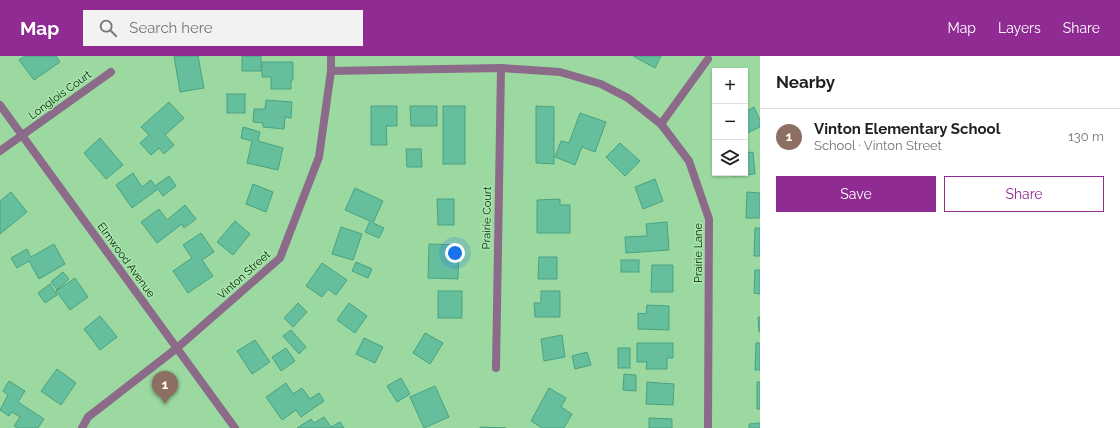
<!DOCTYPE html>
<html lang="en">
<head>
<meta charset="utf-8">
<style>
  body { margin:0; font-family:Raleway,sans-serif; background:#f2f2f2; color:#202124 }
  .controls { position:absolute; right:12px; top:12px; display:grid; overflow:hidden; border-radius:0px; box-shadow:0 1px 3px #0004 }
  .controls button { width:36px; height:36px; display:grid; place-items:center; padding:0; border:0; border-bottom:1px solid #e0e0e0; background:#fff; color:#202124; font:20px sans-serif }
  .you { position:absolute; left:455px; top:197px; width:14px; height:14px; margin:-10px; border:3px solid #fff; border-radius:50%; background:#1a73e8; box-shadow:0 0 0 6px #1a73e833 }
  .badge { display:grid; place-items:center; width:26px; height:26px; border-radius:50%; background:#8f2b92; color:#fff; font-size:13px; font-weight:700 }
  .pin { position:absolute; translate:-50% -33px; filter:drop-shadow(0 1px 2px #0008) }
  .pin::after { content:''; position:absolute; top:21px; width:14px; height:12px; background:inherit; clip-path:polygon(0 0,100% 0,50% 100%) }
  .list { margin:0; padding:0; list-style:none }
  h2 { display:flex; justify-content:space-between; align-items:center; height:52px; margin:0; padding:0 16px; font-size:17px }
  h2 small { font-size:13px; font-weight:400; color:#757577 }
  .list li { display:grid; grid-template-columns:26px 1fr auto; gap:12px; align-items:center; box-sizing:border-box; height:56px; padding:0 16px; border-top:1px solid #e0e0e0 }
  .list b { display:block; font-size:15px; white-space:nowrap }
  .list p { margin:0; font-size:13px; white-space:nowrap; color:#757577 }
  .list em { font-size:13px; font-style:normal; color:#757577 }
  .actions { display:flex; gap:8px; padding:12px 16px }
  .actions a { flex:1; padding:9px 0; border:1px solid #8f2b92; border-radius:0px; text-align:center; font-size:14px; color:#8f2b92 }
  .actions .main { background:#8f2b92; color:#fff }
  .icon { flex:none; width:22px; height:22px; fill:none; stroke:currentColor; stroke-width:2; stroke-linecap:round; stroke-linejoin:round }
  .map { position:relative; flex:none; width:760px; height:372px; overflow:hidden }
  header { display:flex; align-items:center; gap:24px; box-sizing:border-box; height:56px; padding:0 20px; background:#8f2b92; color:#fff }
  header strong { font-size:19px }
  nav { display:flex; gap:22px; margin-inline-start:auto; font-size:14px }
  .search { width:280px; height:36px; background:#f2f2f2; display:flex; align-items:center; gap:10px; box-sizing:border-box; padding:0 14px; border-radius:0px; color:#757577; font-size:15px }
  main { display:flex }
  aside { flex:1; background:#fff }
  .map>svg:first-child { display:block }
</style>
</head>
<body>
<header>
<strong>Map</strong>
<div class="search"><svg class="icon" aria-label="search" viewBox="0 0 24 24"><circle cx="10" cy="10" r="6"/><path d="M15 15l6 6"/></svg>Search here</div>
<nav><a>Map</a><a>Layers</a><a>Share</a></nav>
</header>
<main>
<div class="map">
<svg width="760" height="372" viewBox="0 0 760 372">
  <rect width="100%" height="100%" fill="#9cd9a0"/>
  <g fill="#66bf9c" stroke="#48a281">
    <polygon points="25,0 56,0 60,6 34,24 19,4"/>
    <polygon points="174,0 198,0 204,32 180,36"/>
    <rect x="242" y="0" width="19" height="15"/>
    <polygon points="633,0 661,0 655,12"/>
    <polygon points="262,6 293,6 293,24 291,24 291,33 271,33 271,21 262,21"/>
    <rect x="227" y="38" width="18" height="19"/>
    <polygon points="266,44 292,46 291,62 285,61 284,73 263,71 263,67 253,66 254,53 265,53"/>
    <polygon points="169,46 184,62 165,79 174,89 164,98 159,92 151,99 140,87 149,79 141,71"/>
    <polygon points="371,50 397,50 397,70 386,70 387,89 371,89"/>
    <polygon points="410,50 437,50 437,70 411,70"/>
    <rect x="443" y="50" width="22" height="58"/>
    <polygon points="536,50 554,51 554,108 536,107"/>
    <polygon points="754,51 760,64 760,71 745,78 745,56"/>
    <polygon points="580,57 606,66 595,96 582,91 575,109 555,101 561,85 569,87"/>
    <polygon points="243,71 260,76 258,85 283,92 278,114 247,107 252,85 241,82"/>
    <polygon points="100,82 123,109 106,123 84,97"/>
    <polygon points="620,87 640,105 625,120 606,101"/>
    <polygon points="406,93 421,93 422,111 407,111"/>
    <polygon points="753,96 755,118 734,120 734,117 745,117 745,97"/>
    <polygon points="133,117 142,131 151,124 155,130 169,120 176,130 163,140 158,133 132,152 116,129"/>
    <polygon points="655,123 663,145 643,153 635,131"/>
    <polygon points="253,128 273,136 266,156 246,148"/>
    <polygon points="355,132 383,145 373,167 384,172 379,182 365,176 370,165 345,154"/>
    <polygon points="11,136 27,156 0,178 0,145"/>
    <polygon points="747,136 760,137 760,162 746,162"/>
    <polygon points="437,143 454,143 454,169 438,169"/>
    <polygon points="560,143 560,149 570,149 570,177 537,177 537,144"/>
    <polygon points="185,149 196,163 184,172 182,168 157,187 141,166 159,153 167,164"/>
    <polygon points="235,165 250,178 233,199 217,186"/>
    <polygon points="667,166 669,194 626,197 625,181 647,180 646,168"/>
    <polygon points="341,171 362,178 353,204 332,198"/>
    <polygon points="755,172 760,172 760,200 754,200"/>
    <polygon points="201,177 214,196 202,204 213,220 188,237 173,215 192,202 183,189"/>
    <polygon points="54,188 65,208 39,223 29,205 17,212 11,202 27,193 31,201"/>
    <polygon points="429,188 459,189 458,223 428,222"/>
    <polygon points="539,201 557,201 557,223 538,223"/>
    <rect x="621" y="204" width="18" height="12"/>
    <polygon points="356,206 372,213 368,222 352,215"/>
    <polygon points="322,207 347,224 336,239 328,233 322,241 306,230"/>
    <polygon points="652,209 673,209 673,236 651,236"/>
    <polygon points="755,214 760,214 760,238 754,237"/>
    <polygon points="63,216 69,223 57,234 51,226"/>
    <polygon points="75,222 88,241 70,254 56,235"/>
    <polygon points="50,228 57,239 45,247 38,237"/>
    <rect x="438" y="235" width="24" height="27"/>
    <polygon points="541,235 560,235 560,261 535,261 534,247 541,247"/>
    <polygon points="298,247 307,256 293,271 284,262"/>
    <polygon points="349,247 367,260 355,277 337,264"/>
    <polygon points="647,249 669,250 669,274 638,273 638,257 646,258"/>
    <polygon points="100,260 117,281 100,294 84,273"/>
    <polygon points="758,261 760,261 760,276 759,276"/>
    <polygon points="291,274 306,291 299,298 283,280"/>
    <polygon points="425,277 443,287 430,308 413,297"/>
    <polygon points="562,279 565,301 544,305 541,283"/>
    <polygon points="364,282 383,291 375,307 356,298"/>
    <polygon points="255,284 270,306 252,318 237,295"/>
    <polygon points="637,287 673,287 673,302 667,302 667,313 646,313 647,306 637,306"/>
    <polygon points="756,287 760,287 760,314 755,314"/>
    <polygon points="286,292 295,305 281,315 272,301"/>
    <rect x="618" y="292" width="12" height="20"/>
    <polygon points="587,296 591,309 575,313 572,300"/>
    <polygon points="57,313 76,327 61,349 41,335"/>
    <polygon points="624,318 636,319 636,335 623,334"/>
    <polygon points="401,322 410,338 397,346 387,330"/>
    <polygon points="9,325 25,335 18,346 44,363 38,372 17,372 14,370 20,361 12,356 9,360 0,354 8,339 3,335"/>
    <polygon points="647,326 674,328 673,349 646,348"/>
    <rect x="757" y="326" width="3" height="27"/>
    <polygon points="286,327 293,338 302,332 310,343 319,337 324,345 301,361 296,354 282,364 266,341"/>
    <polygon points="435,330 449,361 424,372 410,341"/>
    <polygon points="549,332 566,342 561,351 572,358 564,372 542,372 531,365"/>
    <polygon points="324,361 331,371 340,366 344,372 297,372 311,363 314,367"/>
    <polygon points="649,362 672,363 672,372 649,372"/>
    <polygon points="760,367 760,372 749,372 749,368"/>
    <polygon points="480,371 506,372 480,372"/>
  </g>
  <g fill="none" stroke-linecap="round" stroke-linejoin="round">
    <g stroke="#8b6a8a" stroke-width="8">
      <polyline points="331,15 501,12 560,16 601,28 628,42 661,68 689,105 709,163 708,372"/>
      <polyline points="661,68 708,3"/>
      <polyline points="0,95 111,16"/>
      <polyline points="496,312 501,12"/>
      <polyline points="82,372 88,361 177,292 280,202 319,101 331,15 331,0"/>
    </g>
    <polyline stroke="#8b6a8a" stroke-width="8" points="0,49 235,372"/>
  </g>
  <g text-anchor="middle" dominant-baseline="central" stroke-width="3" stroke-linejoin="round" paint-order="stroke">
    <g font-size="11" fill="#09210c" stroke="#a8e6ad">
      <text transform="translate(60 39) rotate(-36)">Longlois Court</text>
      <text transform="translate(487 162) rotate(-89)">Prairie Court</text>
      <text transform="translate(698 197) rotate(-90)">Prairie Lane</text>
      <text transform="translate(126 204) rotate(54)">Elmwood Avenue</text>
      <text transform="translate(244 219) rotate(-42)">Vinton Street</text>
    </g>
  </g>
</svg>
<div class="controls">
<button>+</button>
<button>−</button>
<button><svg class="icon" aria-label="layers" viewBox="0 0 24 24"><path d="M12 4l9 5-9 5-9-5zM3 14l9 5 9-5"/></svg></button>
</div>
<div class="you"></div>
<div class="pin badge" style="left:165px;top:348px;background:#8d6e63">1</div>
</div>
<aside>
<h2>Nearby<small></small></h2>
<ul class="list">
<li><span class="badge" style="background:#8d6e63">1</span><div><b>Vinton Elementary School</b><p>School · Vinton Street</p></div><em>130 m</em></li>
</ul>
<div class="actions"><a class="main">Save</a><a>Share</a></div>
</aside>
</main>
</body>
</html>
